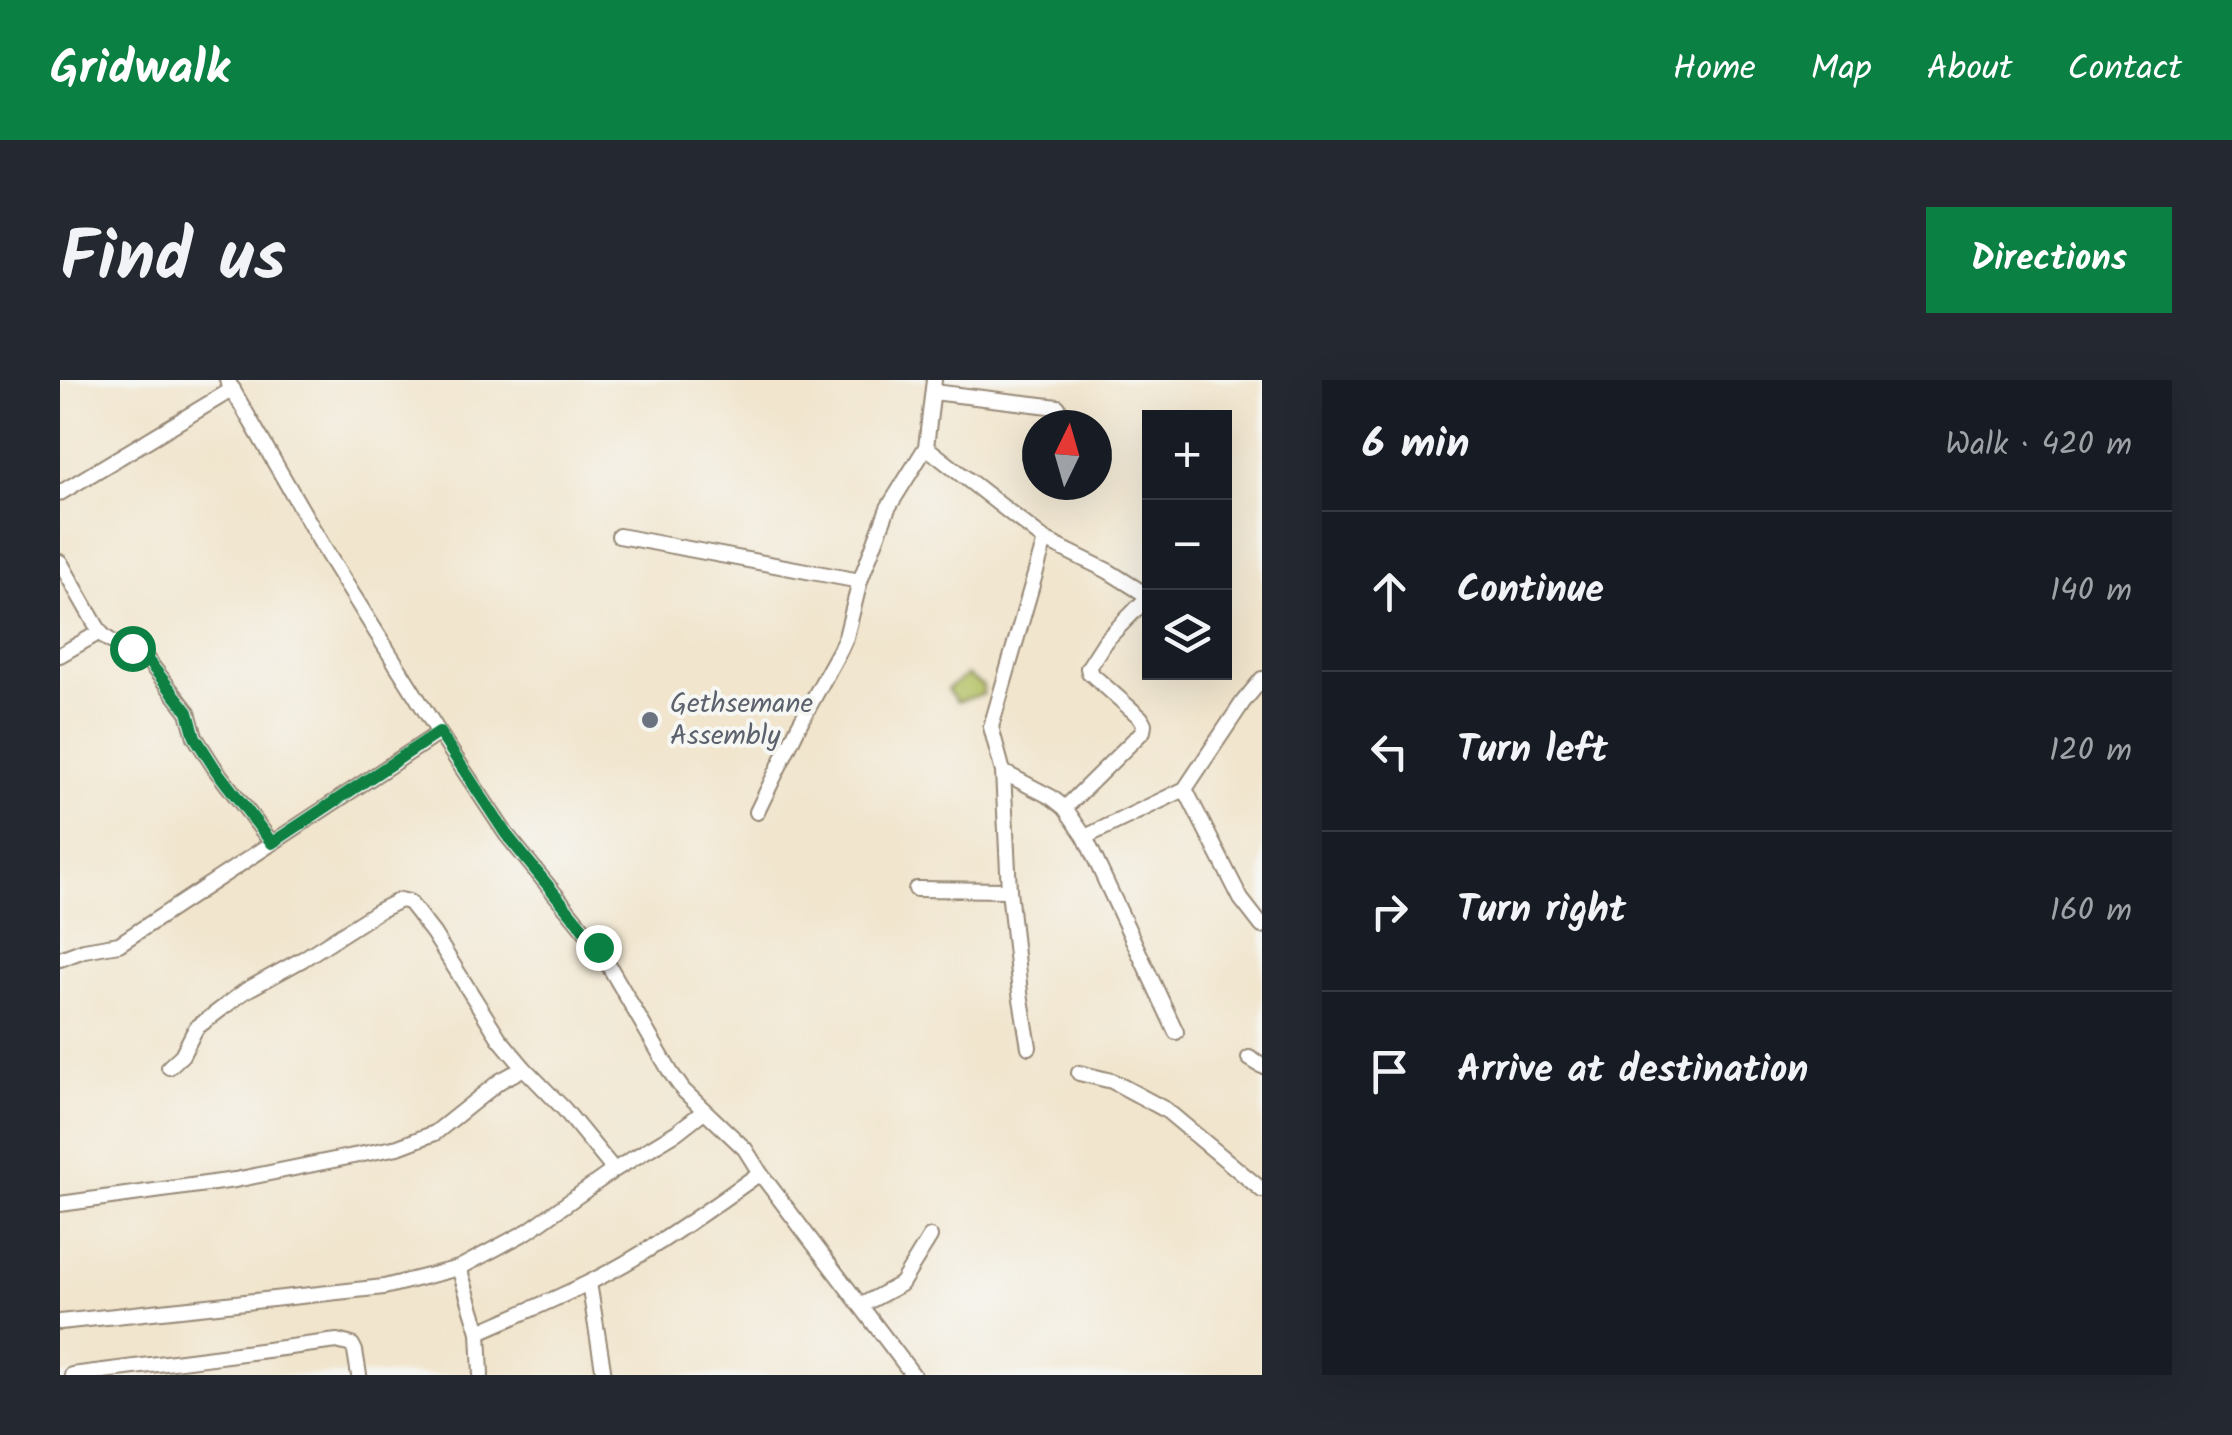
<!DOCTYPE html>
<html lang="en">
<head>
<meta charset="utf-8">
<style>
  body { margin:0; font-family:Kalam,sans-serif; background:#242831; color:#f1f3f6 }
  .controls { position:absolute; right:30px; top:30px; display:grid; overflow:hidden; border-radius:0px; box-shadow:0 10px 40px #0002 }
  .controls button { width:90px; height:90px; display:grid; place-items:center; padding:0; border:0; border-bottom:2px solid #363941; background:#171b24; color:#f1f3f6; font:50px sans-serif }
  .compass { position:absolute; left:962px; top:30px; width:90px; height:90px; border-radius:50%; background:#171b24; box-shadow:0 10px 40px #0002; rotate:5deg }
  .stop { position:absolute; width:30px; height:30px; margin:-22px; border:8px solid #0b8043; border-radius:50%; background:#fff }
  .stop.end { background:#0b8043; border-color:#fff; box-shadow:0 2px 10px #0008 }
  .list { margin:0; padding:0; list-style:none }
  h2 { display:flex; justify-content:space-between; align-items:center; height:130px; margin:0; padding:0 40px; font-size:42px }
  h2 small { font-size:32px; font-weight:400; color:#9ea1a6 }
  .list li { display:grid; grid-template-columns:65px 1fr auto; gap:30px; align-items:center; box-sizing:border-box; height:160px; padding:0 40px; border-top:2px solid #363941 }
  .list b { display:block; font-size:38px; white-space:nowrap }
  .list em { font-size:32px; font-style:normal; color:#9ea1a6 }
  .icon { flex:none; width:55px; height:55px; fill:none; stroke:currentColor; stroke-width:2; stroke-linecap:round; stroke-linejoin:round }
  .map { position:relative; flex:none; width:1202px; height:995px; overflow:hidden; border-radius:0px }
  header { display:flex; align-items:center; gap:60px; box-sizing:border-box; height:140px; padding:0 50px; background:#0b8043; color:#fff }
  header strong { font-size:48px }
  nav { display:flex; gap:55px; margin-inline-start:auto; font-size:35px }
  .intro { display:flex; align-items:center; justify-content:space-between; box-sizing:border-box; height:240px; padding:0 60px }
  h1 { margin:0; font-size:70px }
  .button { padding:25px 45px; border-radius:0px; background:#0b8043; color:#fff; font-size:35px; font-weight:700 }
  main { display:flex; gap:60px; padding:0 60px }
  aside { flex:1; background:#171b24; border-radius:0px; box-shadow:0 10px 40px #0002 }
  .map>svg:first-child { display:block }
</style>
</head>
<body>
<header>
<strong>Gridwalk</strong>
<nav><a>Home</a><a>Map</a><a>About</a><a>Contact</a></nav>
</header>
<div class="intro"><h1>Find us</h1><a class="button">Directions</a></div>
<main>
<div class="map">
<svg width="1202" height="995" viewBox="0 0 1202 995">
  <rect width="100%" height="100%" fill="#f6f6f2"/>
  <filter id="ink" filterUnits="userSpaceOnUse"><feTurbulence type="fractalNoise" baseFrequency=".01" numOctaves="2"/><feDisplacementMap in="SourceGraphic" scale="20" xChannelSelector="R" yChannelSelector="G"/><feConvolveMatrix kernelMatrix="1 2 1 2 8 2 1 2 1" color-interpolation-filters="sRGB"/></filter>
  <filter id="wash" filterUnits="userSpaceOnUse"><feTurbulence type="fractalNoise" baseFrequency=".0048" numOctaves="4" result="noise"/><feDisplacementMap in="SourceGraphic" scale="40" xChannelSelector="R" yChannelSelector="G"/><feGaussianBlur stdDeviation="2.25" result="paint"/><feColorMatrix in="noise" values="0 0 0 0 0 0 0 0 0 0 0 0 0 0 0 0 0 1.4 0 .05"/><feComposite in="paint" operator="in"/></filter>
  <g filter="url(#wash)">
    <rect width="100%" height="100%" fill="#f1e5cd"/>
    <polygon fill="#b2bf61" stroke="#767440" stroke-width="2.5" points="907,295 923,306 923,314 897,322 887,309"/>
  </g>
  <g filter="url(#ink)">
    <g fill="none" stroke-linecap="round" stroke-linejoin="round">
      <defs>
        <g id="minor">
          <polyline points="167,0 268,175 379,353 446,454 538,567 611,693 623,710 685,769 700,793 853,995"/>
          <polyline points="873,12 998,27"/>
          <polyline points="866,67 985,160 1048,191 1088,216"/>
          <polyline points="0,113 173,9"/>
          <polyline points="559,156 800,201"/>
          <path d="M0 182 40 252C54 269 70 263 85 277L128 332 135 357 156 390 212 463"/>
          <polyline points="0,275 40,252"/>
          <polyline points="943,392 991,417 1005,428 1025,457 1116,652"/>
          <polyline points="1125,409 1181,519 1202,546"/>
          <polyline points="1005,428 1083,351 1084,344 1081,338 1029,292 1028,288 1046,260 1090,215"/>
          <polyline points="697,432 739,345 780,270 786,257 800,201 828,128 866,67 874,0"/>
          <polyline points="1025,457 1125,409 1183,322 1202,299"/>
          <polyline points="856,509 949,510"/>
          <polyline points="0,579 24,570 59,564 379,353"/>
          <polyline points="969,667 960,613 949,510 943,392 931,347 985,160"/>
          <polyline points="1189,678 1202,686"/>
          <polyline points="109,687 122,675 136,648 185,611 243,579 318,531 340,520 349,522 373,553 439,658 464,688 504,729 554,790"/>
          <polyline points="1019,693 1052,701 1106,730 1202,810"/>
          <polyline points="0,824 175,800 338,767 375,753 440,701 464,688"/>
          <polyline points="399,888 419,952 421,995"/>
          <polyline points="529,903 544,995"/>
          <polyline points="802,925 841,904 870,857"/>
          <polyline points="0,942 324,907 399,888 468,851 554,790 617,752 644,731"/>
          <path d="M419 952C473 928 529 906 579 875 621 850 661 821 700 793"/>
          <polyline points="12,995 277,961 292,965 295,971 299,995"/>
        </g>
      </defs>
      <use href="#minor" stroke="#968876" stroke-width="18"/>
      <use href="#minor" stroke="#fff" stroke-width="14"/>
    </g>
  </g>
  <g fill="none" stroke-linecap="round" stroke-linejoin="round" filter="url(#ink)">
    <polyline stroke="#0b8043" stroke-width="12" points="72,268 85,277 128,332 135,357 156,390 212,463 379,352 446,454 538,567"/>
  </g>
  <circle fill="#6b7280" stroke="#f6f6f2" stroke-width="4" cx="590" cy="340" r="10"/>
  <g text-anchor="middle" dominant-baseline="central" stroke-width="8" stroke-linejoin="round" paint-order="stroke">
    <g font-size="28" fill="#5b616d" stroke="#f6f6f2" text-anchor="start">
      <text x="610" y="324">Gethsemane<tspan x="610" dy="32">Assembly</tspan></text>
    </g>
  </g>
</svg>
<div class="controls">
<button>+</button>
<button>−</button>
<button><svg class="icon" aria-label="layers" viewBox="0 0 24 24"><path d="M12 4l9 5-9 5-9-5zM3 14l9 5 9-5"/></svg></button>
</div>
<svg class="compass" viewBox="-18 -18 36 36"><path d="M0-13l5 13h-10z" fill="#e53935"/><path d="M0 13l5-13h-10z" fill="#9ea1a6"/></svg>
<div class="stop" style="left:72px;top:268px"></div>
<div class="stop end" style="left:538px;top:567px"></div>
</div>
<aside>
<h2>6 min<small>Walk · 420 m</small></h2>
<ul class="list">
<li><svg class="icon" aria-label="ahead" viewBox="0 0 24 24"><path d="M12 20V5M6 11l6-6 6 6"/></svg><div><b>Continue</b></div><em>140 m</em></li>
<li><svg class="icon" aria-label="left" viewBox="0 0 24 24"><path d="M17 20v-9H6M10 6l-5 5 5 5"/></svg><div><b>Turn left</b></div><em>120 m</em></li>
<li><svg class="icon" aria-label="right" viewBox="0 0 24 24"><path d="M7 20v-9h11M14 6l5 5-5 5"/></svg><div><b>Turn right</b></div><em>160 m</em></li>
<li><svg class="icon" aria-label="arrive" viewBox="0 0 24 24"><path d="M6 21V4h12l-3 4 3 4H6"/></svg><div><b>Arrive at destination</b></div></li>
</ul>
</aside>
</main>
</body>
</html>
